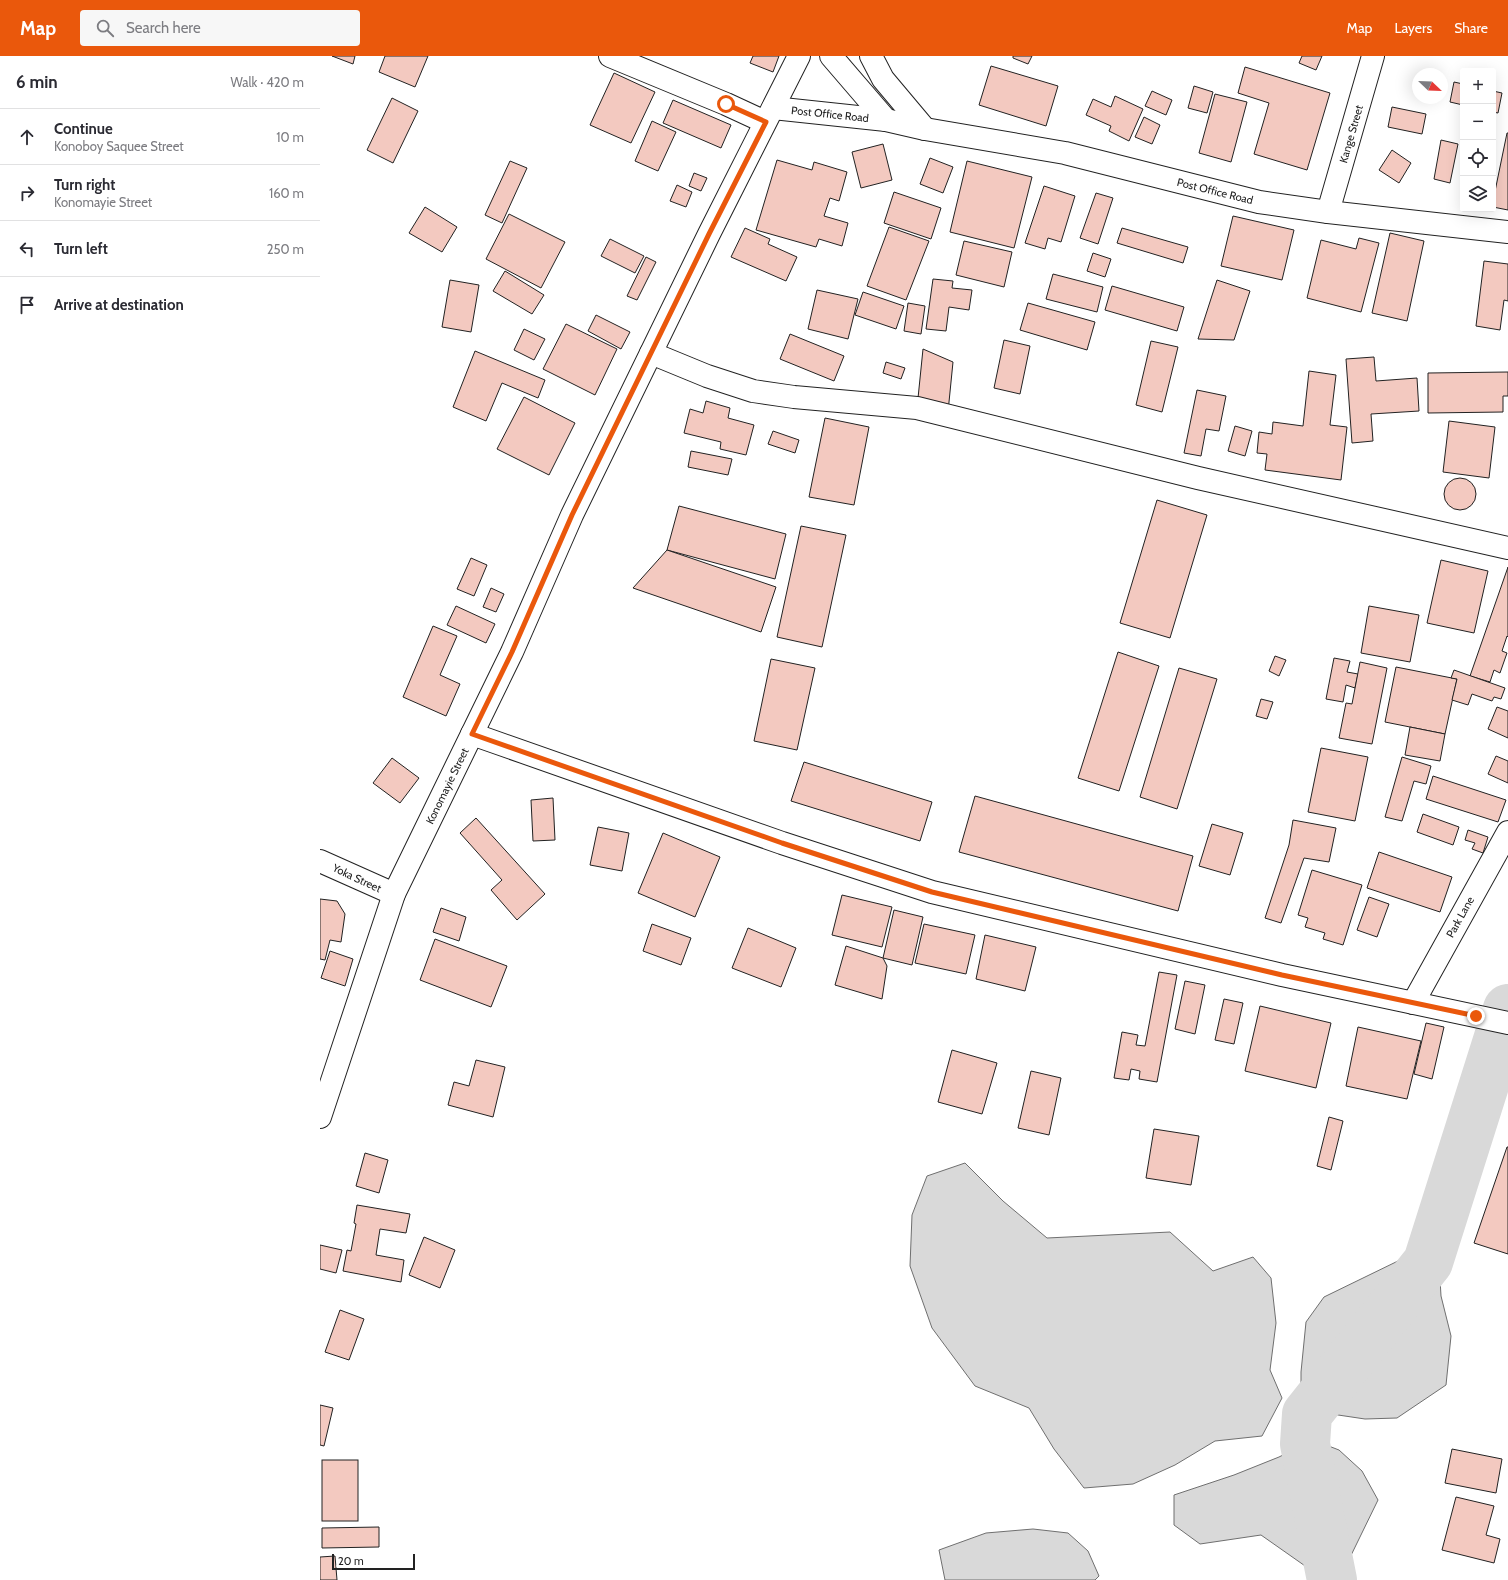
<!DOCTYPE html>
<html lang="en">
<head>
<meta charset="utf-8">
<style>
  body { margin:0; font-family:Cabin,sans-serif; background:#f7f7f7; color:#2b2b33 }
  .controls { position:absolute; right:12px; top:12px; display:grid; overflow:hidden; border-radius:4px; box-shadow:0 4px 16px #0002 }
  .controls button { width:36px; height:36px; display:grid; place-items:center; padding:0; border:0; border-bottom:1px solid #e1e1e2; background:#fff; color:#2b2b33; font:20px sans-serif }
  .compass { position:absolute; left:1092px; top:12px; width:36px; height:36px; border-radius:50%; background:#fff; box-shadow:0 4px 16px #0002; rotate:113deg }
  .scale { position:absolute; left:12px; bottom:10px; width:83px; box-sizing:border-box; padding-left:4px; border:2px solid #222; border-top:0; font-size:11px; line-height:14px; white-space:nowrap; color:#222; -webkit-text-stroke:3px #fff; paint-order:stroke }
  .stop { position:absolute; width:12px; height:12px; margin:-9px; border:3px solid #ea580c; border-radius:50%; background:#fff }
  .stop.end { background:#ea580c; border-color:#fff; box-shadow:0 1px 4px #0008 }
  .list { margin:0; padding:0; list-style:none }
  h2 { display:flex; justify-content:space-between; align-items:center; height:52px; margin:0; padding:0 16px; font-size:17px }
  h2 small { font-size:13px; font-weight:400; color:#7c7c81 }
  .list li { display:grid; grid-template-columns:26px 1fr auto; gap:12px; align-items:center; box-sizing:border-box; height:56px; padding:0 16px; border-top:1px solid #e1e1e2 }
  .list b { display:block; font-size:15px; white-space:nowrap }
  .list p { margin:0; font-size:13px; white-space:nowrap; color:#7c7c81 }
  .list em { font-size:13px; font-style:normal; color:#7c7c81 }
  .icon { flex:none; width:22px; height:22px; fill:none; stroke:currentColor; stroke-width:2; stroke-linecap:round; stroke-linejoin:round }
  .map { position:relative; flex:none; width:1188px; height:1524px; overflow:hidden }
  header { display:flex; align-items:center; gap:24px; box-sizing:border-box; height:56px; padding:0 20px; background:#ea580c; color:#fff }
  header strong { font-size:19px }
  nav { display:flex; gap:22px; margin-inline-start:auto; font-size:14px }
  .search { width:280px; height:36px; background:#f7f7f7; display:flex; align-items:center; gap:10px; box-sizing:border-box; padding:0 14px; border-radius:4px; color:#7c7c81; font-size:15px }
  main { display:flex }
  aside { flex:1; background:#fff }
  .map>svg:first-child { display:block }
</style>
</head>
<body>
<header>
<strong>Map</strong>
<div class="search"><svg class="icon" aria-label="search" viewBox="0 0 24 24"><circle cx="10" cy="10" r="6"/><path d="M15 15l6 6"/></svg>Search here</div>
<nav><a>Map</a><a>Layers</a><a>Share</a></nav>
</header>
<main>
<aside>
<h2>6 min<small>Walk · 420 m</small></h2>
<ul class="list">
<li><svg class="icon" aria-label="ahead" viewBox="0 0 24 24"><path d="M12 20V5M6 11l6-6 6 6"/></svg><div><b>Continue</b><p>Konoboy Saquee Street</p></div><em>10 m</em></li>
<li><svg class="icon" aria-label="right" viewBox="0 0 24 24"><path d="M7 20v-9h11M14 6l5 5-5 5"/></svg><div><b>Turn right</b><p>Konomayie Street</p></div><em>160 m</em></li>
<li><svg class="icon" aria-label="left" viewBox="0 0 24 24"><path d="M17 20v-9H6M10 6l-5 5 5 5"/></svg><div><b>Turn left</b></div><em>250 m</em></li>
<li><svg class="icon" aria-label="arrive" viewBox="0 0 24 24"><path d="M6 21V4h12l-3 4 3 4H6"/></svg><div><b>Arrive at destination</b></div></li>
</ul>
</aside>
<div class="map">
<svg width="1188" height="1524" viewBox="0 0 1188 1524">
  <rect width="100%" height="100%" fill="#fff"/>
  <g fill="#d9d9d9" stroke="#6f6f6f">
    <polygon points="645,1107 683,1145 727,1182 850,1176 893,1215 933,1201 951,1222 956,1267 950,1314 962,1342 942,1380 895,1385 855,1409 813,1428 764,1432 734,1393 709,1352 655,1330 612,1272 590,1210 592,1159 607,1120"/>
    <polygon points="1080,1204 1119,1206 1121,1240 1131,1280 1126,1329 1077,1362 1045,1363 998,1356 981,1359 981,1316 986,1266 1004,1241"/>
    <polygon points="993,1384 1019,1394 1042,1415 1058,1444 1019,1524 1002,1524 988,1512 941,1479 880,1488 854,1469 854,1439 914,1419 959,1401"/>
    <polygon points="713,1473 748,1477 768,1495 779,1520 775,1524 625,1524 619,1494 666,1477"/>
  </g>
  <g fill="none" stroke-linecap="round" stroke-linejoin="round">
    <polyline stroke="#d9d9d9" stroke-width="50" points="1012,1524 985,1388 987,1358 1108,1206 1188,953"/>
  </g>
  <g fill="#f3c9c0" stroke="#222">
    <polygon points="12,0 35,0 33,8"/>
    <polygon points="65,0 108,0 95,31 59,16"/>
    <polygon points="433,0 459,0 453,16 430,7"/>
    <polygon points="693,0 712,0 708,8 693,2"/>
    <polygon points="982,0 1002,0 996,14 979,7"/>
    <polygon points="671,10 738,30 726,70 659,49"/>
    <polygon points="925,11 1010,37 987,114 934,98 949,47 918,37"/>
    <polygon points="294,17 335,36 311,87 270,69"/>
    <polygon points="1134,26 1143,28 1143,49 1130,46"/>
    <polygon points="874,30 893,36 887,57 868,52"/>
    <polygon points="832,35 852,44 846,59 825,50"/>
    <polygon points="1173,35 1182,37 1178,57 1173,56"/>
    <polygon points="895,38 927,46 911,106 879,97"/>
    <polygon points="795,40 823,53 809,85 789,75 791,70 766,59 773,43 791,51"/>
    <polygon points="72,42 98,55 73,107 47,94"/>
    <polygon points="353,44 411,69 401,92 343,67"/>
    <polygon points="1072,51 1106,58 1102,78 1068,71"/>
    <polygon points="824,61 840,69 832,88 815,81"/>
    <polygon points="332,65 356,76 338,115 315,105"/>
    <polygon points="1187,77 1188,77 1188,154 1173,151 1173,145"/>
    <polygon points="1121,84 1138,88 1130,127 1114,123"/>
    <polygon points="563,88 572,124 541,132 532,96"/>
    <polygon points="1072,94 1091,107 1079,127 1059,114"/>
    <polygon points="610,102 633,111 623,137 600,128"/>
    <polygon points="457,104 492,114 494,106 527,116 519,145 510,142 504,160 528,167 522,190 499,183 496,191 436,174"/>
    <polygon points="190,105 207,112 182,167 165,159"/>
    <polygon points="647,105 712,121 694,192 630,176"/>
    <polygon points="374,117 387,122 381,135 369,130"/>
    <polygon points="357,129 372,136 366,151 350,145"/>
    <polygon points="724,130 755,140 741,186 728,182 725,193 705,187"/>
    <polygon points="574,136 621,152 611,183 564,167"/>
    <polygon points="776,137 793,142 778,188 760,182"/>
    <polygon points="105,151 137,171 122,196 89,177"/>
    <polygon points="189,158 245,186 221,232 166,203"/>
    <polygon points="913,160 974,174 962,224 901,210"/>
    <polygon points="569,171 609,185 586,244 547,230"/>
    <polygon points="425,172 450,183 448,188 477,201 466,225 411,201"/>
    <polygon points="802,172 868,191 863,207 797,187"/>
    <polygon points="1070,177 1104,185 1087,265 1052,257"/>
    <polygon points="1039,182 1059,187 1041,256 987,242 1001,184 1036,193"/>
    <polygon points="290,183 324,200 315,217 281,200"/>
    <polygon points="644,185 692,196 684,231 636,219"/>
    <polygon points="773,197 791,203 785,221 767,215"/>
    <polygon points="326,201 336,206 317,244 307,240"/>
    <polygon points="1164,205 1188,208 1188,245 1184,244 1180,274 1156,270"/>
    <polygon points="185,215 224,239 212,258 173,235"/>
    <polygon points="733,218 783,231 777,256 726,243"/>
    <polygon points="613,223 633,225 632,232 652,234 649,254 629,251 626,275 606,273"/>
    <polygon points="130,224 159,229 151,276 122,271"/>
    <polygon points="897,224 930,235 914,284 878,283"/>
    <polygon points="792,230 864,251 857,275 785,254"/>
    <polygon points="497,234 538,243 528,283 488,273"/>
    <polygon points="543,236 584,250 576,273 535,259"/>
    <polygon points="588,247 605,250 601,278 584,275"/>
    <polygon points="708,247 775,266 767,294 700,274"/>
    <polygon points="276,259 310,276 301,293 268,275"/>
    <polygon points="246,268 297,293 275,339 223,313"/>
    <polygon points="204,273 225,283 214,304 194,294"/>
    <polygon points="470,278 524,300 514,325 460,303"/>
    <polygon points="684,284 710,290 700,338 674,332"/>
    <polygon points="831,285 858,291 842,356 816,349"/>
    <polygon points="603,293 633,306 628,356 597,352"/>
    <polygon points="155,295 225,324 218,342 182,327 166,365 133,351"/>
    <polygon points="1054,301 1056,325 1097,322 1099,355 1051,358 1053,385 1032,387 1026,303"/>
    <polygon points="566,306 585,312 581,323 563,317"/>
    <polygon points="989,315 1016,319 1010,369 1027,371 1021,424 945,414 947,398 937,397 939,376 952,378 953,366 983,370"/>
    <polygon points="1188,316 1188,340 1183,340 1183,356 1108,357 1108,317"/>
    <polygon points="877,334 906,340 899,375 886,373 881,400 864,397"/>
    <polygon points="204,341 255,367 229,419 177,393"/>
    <polygon points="386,345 410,352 408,362 434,369 426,399 400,393 401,386 364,377 370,353 383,357"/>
    <polygon points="505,362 549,371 534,449 489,441"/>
    <polygon points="1129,365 1175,371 1169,422 1123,416"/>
    <polygon points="915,370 932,375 925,400 908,395"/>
    <polygon points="453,375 479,384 475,397 448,388"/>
    <polygon points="371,395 412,403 408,419 368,411"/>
    <circle cx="1140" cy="438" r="16"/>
    <polygon points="837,444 887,459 850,582 800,567"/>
    <polygon points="359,450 466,478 455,523 347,494"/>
    <polygon points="481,470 526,479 502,591 457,581"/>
    <polygon points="347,494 456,531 441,576 313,532"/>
    <polygon points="151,502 167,509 154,540 137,533"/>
    <polygon points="1121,504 1168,515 1154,577 1107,567"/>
    <polygon points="1188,511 1188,581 1187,580 1182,595 1187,597 1180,617 1174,614 1170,626 1150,620"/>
    <polygon points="171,532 184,538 176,556 163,551"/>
    <polygon points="136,550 175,568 166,587 127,569"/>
    <polygon points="1049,550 1099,559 1090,606 1041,597"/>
    <polygon points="113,570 137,580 120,619 140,628 126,660 83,641"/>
    <polygon points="798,596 839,610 799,735 758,722"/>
    <polygon points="955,600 966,604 959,620 949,615"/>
    <polygon points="1014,602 1030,605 1027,616 1038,618 1035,632 1026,629 1023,646 1006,643"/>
    <polygon points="451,603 495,612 477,694 434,685"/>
    <polygon points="1040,606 1067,612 1052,688 1019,682 1026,647 1032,648"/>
    <polygon points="1076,611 1137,623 1125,678 1065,666"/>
    <polygon points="859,612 897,623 857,753 820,741"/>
    <polygon points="1134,614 1185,632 1181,643 1174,641 1172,645 1152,638 1148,649 1132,644 1137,623 1131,622"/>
    <polygon points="941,643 953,646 947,663 936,660"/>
    <polygon points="1177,651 1188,655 1188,682 1168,673"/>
    <polygon points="1090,671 1125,678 1120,705 1085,699"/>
    <polygon points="1001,692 1048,701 1035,765 988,756"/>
    <polygon points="1176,700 1188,705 1188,727 1168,718"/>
    <polygon points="1082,701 1111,710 1106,728 1094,725 1082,765 1065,761"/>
    <polygon points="72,702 99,722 80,747 53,727"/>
    <polygon points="484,706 612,746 600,785 471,745"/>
    <polygon points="1113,720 1186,744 1178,766 1106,743"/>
    <polygon points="655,740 873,800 858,855 639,796"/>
    <polygon points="233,742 235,784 213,785 211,744"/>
    <polygon points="1103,758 1139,771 1133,789 1097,776"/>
    <polygon points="156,762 225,838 197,864 171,834 182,824 140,777"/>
    <polygon points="973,764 1016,772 1009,806 984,802 961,867 945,862 969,789"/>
    <polygon points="892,768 923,777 910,819 879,810"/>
    <polygon points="278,771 309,777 302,815 270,809"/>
    <polygon points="1148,774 1168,781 1163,797 1152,793 1155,787 1145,784"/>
    <polygon points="343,777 400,801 375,861 318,837"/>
    <polygon points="1059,796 1132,821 1120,856 1047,832"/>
    <polygon points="992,814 1042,829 1023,889 1003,883 1005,877 985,871 988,862 978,859"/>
    <polygon points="522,839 572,851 562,891 512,879"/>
    <polygon points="1049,841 1069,848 1057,881 1037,874"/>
    <polygon points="0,843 17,845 25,858 21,886 10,884 5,904 0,903"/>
    <polygon points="121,852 146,861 139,885 113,876"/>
    <polygon points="574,854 603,861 592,909 563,902"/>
    <polygon points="332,868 371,882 361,909 323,895"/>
    <polygon points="604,868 655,879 646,918 595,907"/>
    <polygon points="428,872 476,892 461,931 412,912"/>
    <polygon points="665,879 716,891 705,935 656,923"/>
    <polygon points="115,883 187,910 171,951 100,924"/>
    <polygon points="526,890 563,902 567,910 562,943 515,929"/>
    <polygon points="10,895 33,903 25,930 1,922"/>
    <polygon points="839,916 857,919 837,1026 819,1023 820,1015 811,1013 809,1024 794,1022 802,976 818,979 816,989 825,990"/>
    <polygon points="865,925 885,929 875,978 855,973"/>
    <polygon points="904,943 923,947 914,988 895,984"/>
    <polygon points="940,950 1011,967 996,1032 925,1015"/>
    <polygon points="1106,967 1124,971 1112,1023 1094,1018"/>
    <polygon points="1038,971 1101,985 1087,1043 1026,1030"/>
    <polygon points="632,994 677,1007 662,1058 618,1046"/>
    <polygon points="156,1004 185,1011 173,1061 128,1049 134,1026 149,1030"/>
    <polygon points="711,1015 741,1022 729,1079 698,1072"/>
    <polygon points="1009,1061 1023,1065 1011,1114 997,1110"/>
    <polygon points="834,1073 879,1080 871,1129 826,1122"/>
    <polygon points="1187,1091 1188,1091 1188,1198 1154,1187"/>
    <polygon points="45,1097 68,1104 59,1137 36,1130"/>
    <polygon points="37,1149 90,1158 86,1177 60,1173 56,1199 84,1204 81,1226 23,1215 27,1194 31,1195 36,1168 34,1167"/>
    <polygon points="104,1181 135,1194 120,1232 89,1219"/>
    <polygon points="0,1189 22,1194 16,1217 0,1213"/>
    <polygon points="20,1254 44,1263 29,1304 5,1296"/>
    <polygon points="0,1349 13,1352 4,1390 0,1389"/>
    <polygon points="1132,1393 1182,1403 1176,1437 1125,1427"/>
    <rect x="2" y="1404" width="36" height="61"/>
    <polygon points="1136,1441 1174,1450 1166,1479 1180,1483 1174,1507 1122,1494"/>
    <polygon points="59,1471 59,1491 2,1492 2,1472"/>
    <polygon points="15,1500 17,1524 0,1524 0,1501"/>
  </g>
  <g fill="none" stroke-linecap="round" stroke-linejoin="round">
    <defs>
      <g id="minor">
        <polyline points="290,0 406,48 445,66"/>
        <polyline points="511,0 566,64"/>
        <polyline points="551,0 563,23 605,73"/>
        <polyline points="453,52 566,64 605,73 745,97 939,146 1008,156 1188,176"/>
        <polyline points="1008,156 1053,0"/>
        <polyline points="331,297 387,320 433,335 474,341 597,352 878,422 1188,492"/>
        <polyline points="152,678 462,787 612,836 962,919 1188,967"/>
        <polyline points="0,805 74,838"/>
        <polyline points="1093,947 1188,776"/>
        <polyline points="0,1061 74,838 192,596 252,459 389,178 479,0"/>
      </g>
    </defs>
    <use href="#minor" stroke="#222" stroke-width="24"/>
    <use href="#minor" stroke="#fff" stroke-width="22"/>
  </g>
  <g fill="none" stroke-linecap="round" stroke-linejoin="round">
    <polyline stroke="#ea580c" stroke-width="5" points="406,48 446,66 389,178 252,459 192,596 152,678 462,787 612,836 962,919 1156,960"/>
  </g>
  <g text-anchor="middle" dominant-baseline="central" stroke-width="3" stroke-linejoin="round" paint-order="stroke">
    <g font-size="11" fill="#222" stroke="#fff">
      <text transform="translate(510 58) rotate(6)">Post Office Road</text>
      <text transform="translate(1031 78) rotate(-74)">Kange Street</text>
      <text transform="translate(895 135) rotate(14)">Post Office Road</text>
      <text transform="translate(127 730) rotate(-64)">Konomayie Street</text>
      <text transform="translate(37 822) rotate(25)">Yoka Street</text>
      <text transform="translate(1140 861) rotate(-61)">Park Lane</text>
    </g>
  </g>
</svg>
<div class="controls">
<button>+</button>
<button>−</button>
<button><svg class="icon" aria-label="locate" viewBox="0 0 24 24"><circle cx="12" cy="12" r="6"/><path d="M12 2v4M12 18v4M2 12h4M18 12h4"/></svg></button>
<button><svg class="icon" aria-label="layers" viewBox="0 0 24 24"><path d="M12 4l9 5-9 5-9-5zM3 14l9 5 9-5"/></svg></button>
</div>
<svg class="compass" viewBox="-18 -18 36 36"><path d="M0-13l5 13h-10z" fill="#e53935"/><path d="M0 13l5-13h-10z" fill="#7c7c81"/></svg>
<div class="scale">20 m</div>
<div class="stop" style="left:406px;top:48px"></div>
<div class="stop end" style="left:1156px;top:960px"></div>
</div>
</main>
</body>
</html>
